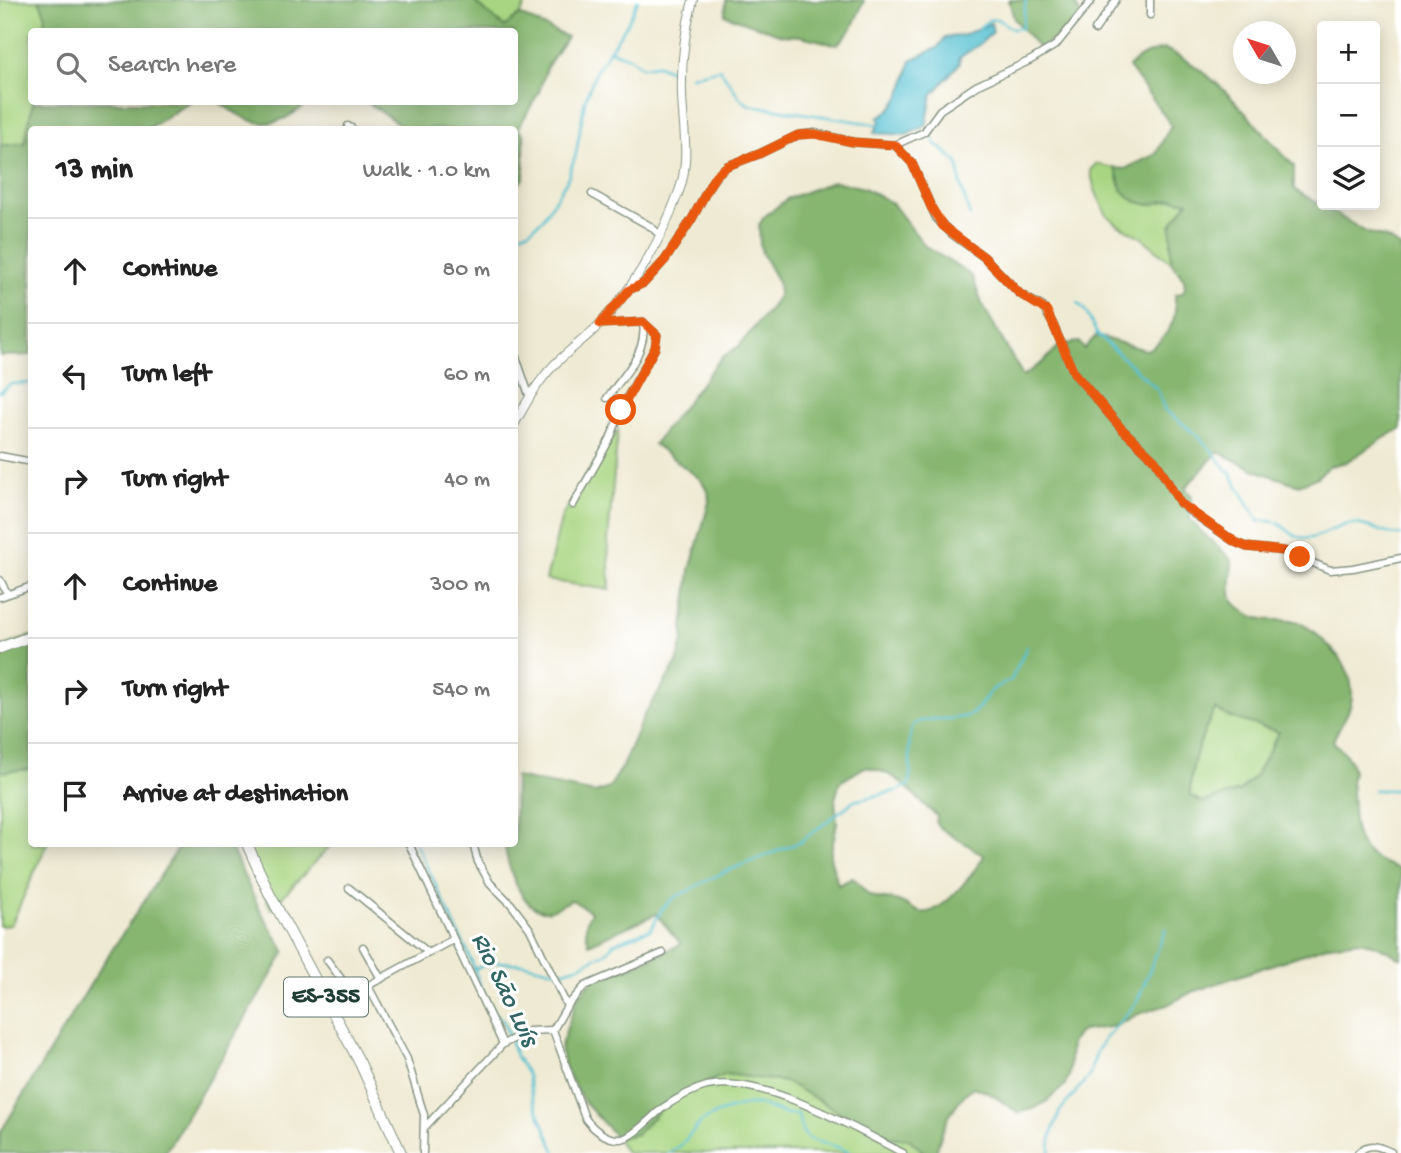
<!DOCTYPE html>
<html lang="en">
<head>
<meta charset="utf-8">
<style>
  body { margin:0; font-family:"Gochi Hand",sans-serif; background:#f2f2f2; color:#222 }
  .controls { position:absolute; right:21px; top:21px; display:grid; overflow:hidden; border-radius:7px; box-shadow:0 4px 18px #0003 }
  .controls button { width:63px; height:63px; display:grid; place-items:center; padding:0; border:0; border-bottom:2px solid #e0e0e0; background:#fff; color:#222; font:35px sans-serif }
  .compass { position:absolute; left:1233px; top:21px; width:63px; height:63px; border-radius:50%; background:#fff; box-shadow:0 4px 18px #0003; rotate:309deg }
  .stop { position:absolute; width:21px; height:21px; margin:-16px; border:5px solid #ea580c; border-radius:50%; background:#fff }
  .stop.end { background:#ea580c; border-color:#fff; box-shadow:0 2px 7px #0008 }
  .list { margin:0; padding:0; list-style:none }
  h2 { display:flex; justify-content:space-between; align-items:center; height:91px; margin:0; padding:0 28px; font-size:30px }
  h2 small { font-size:23px; font-weight:400; color:#767676 }
  .list li { display:grid; grid-template-columns:46px 1fr auto; gap:21px; align-items:center; box-sizing:border-box; height:105px; padding:0 28px; border-top:2px solid #e0e0e0 }
  .list b { display:block; font-size:26px; white-space:nowrap }
  .list em { font-size:23px; font-style:normal; color:#767676 }
  .icon { flex:none; width:38px; height:38px; fill:none; stroke:currentColor; stroke-width:2; stroke-linecap:round; stroke-linejoin:round }
  .map { position:relative; flex:none; width:1401px; height:1153px; overflow:hidden }
  .search { position:absolute; background:#fff; box-shadow:0 4px 18px #0003; left:28px; top:28px; width:490px; height:77px; display:flex; align-items:center; gap:18px; box-sizing:border-box; padding:0 24px; border-radius:7px; color:#767676; font-size:26px }
  .panel { position:absolute; background:#fff; box-shadow:0 4px 18px #0003; left:28px; top:126px; width:490px; height:721px; border-radius:7px }
  .map>svg:first-child { display:block }
</style>
</head>
<body>
<div class="map">
<svg width="1401" height="1153" viewBox="0 0 1401 1153">
  <rect width="100%" height="100%" fill="#fff"/>
  <filter id="ink" filterUnits="userSpaceOnUse"><feTurbulence type="fractalNoise" baseFrequency=".0143" numOctaves="2"/><feDisplacementMap in="SourceGraphic" scale="14" xChannelSelector="R" yChannelSelector="G"/><feConvolveMatrix kernelMatrix="1 2 1 2 8 2 1 2 1" color-interpolation-filters="sRGB"/></filter>
  <filter id="wash" filterUnits="userSpaceOnUse"><feTurbulence type="fractalNoise" baseFrequency=".00686" numOctaves="4" result="noise"/><feDisplacementMap in="SourceGraphic" scale="28" xChannelSelector="R" yChannelSelector="G"/><feGaussianBlur stdDeviation="1.57" result="paint"/><feColorMatrix in="noise" values="0 0 0 0 0 0 0 0 0 0 0 0 0 0 0 0 0 1.4 0 .05"/><feComposite in="paint" operator="in"/></filter>
  <g filter="url(#wash)">
    <rect width="100%" height="100%" fill="#efead3"/>
    <g fill="#a8d581" stroke="#64895a" stroke-width="2">
      <polygon points="0,0 39,0 45,13 44,31 32,32 33,102 25,144 1,146"/>
      <polygon points="472,0 528,0 520,15 505,27"/>
      <polygon points="1096,164 1115,168 1122,190 1149,205 1173,199 1189,202 1171,225 1171,262 1141,237 1118,225 1106,214 1095,190 1090,170"/>
      <polygon points="618,430 608,540 610,590 546,580 562,516 589,471"/>
      <path d="M1215 709 1227 716 1279 732 1256 775 1240 791 1202 802 1190 795C1190 763 1201 737 1215 709Z"/>
      <polygon points="31,769 32,844 47,844 11,925 0,926 0,772"/>
      <polygon points="242,844 332,844 271,909"/>
      <polygon points="726,1074 786,1082 882,1136 909,1139 925,1153 626,1153 617,1138 636,1134 670,1099"/>
    </g>
    <g fill="#86b66f" stroke="#527a52" stroke-width="2" fill-rule="evenodd">
      <polygon points="39,0 472,0 504,27 520,15 567,37 547,67 539,92 518,129 524,135 524,178 515,188 514,130 406,129 367,102 514,102 514,32 44,31 45,13"/>
      <polygon points="726,0 862,0 864,1 851,30 837,45 801,36 782,35 725,15"/>
      <polygon points="1009,0 1073,0 1081,16 1060,35 1039,49 1014,19"/>
      <path d="M1165 49C1220 73 1253 125 1294 166V189L1366 232 1386 238 1401 248V430L1394 432 1346 462 1330 466 1316 478 1299 485 1260 472 1218 452 1185 488 1192 496 1190 519C1202 535 1219 545 1232 561 1232 572 1229 588 1232 598 1234 603 1239 607 1243 610 1264 626 1276 616 1299 623 1311 626 1339 655 1345 666 1350 675 1352 688 1352 697 1351 713 1338 727 1333 741 1344 754 1358 762 1351 780 1356 827 1346 854 1401 869V958L1376 945 1358 941 1330 945 1192 992 1167 1005 1138 1014 1116 1026 1082 1031 1077 1034 1071 1044 1069 1076 1064 1086 1046 1102 1035 1108 1019 1113 989 1093 973 1087C952 1104 942 1127 936 1153H925L909 1139 882 1136 786 1082 726 1074 671 1099 636 1134 617 1138 584 1102 566 1071 560 1048 578 996 595 978 646 961 681 944 656 914 589 944C585 931 584 924 591 912L572 900C563 903 556 911 546 911 521 911 506 864 505 844H514L515 777 595 793 609 788 621 769 644 715 677 663 683 640V628L690 570 705 517 709 502 708 491 700 479 654 444 721 358 739 346 771 307 779 294 778 282 762 253 760 244 759 225 764 217 787 199 834 181 864 188 892 203 925 246 972 276 982 304 1023 376 1043 362 1060 345 1079 342 1084 349 1096 336 1146 350C1159 346 1175 325 1175 311 1176 306 1175 300 1175 294L1182 293 1185 288 1184 279 1171 262V228L1174 220 1188 202 1173 199 1149 205 1134 201 1122 190 1115 168 1125 169 1156 154 1171 125 1129 67C1139 56 1150 52 1165 49ZM1215 709 1227 716 1279 732 1256 775 1240 791 1202 802 1190 795C1190 763 1201 737 1215 709ZM865 767C903 773 909 794 937 816L936 824C949 837 969 843 984 856 974 872 942 917 920 912 911 909 904 901 894 900 886 899 875 900 868 894 863 891 859 883 853 878L838 885 830 857 837 823 835 799 840 782Z"/>
      <polygon points="33,102 190,102 147,129 32,130 31,355 0,356 0,146 25,143"/>
      <path d="M219 102H309C274 132 254 128 219 102Z"/>
      <polygon points="31,636 31,769 0,772 0,648"/>
      <polygon points="181,844 229,844 259,908 285,952 165,1153 0,1153 0,1133 101,967"/>
    </g>
    <path fill="#57c1d2" stroke="#3b7f83" stroke-width="2" d="M991 23 993 32 980 44 959 58 960 63 932 95 926 126 906 135 874 133 880 121 878 117C900 108 906 82 911 60L937 48 945 38 964 35Z"/>
    <g fill="none" stroke-linecap="round" stroke-linejoin="round">
      <g stroke="#57c1d2" stroke-width="2.5">
        <polyline points="980,27 989,20 997,19 1013,29 1022,28 1026,0"/>
        <polyline points="609,50 629,57 642,67 658,65 678,74"/>
        <polyline points="691,76 720,69 740,98 749,105 880,125"/>
        <polyline points="930,132 936,144 958,163 961,186 970,216"/>
        <polyline points="514,235 529,231 542,220 567,180 576,154 585,100 596,71 627,24 638,0"/>
        <path d="M1078 303 1085 310 1097 334 1158 390 1164 409 1198 436 1211 450 1230 473 1259 521C1287 518 1283 535 1304 538 1321 540 1336 524 1352 524 1370 523 1384 536 1401 535"/>
        <polyline points="0,392 11,384 32,383"/>
        <polyline points="1374,790 1401,790"/>
        <polyline points="416,844 470,957 481,988 495,1014 503,1020 516,1056 528,1076 532,1098 556,1153"/>
        <path d="M473 969 496 962 525 964 551 970 564 971 577 967 607 952 614 943 651 929 662 909 674 898 722 873 800 842 854 801 896 791 909 785C914 764 904 744 914 724 931 715 951 723 969 715 981 710 983 698 992 690 998 685 1004 684 1011 680L1027 647"/>
        <path d="M668 1153 680 1146 701 1122 717 1113 744 1105H760L785 1114H798C803 1153 821 1135 850 1153"/>
        <polyline points="1050,1153 1051,1136 1060,1111 1089,1076 1097,1051 1104,1040 1137,1002 1166,929"/>
      </g>
    </g>
  </g>
  <g filter="url(#ink)">
    <g fill="none" stroke-linecap="round" stroke-linejoin="round">
      <defs>
        <g id="minor">
          <polyline points="1150,0 1150,15"/>
          <polyline points="1095,30 1116,0"/>
          <polyline points="348,126 354,130"/>
          <polyline points="895,145 924,132 940,110 976,86 1031,60 1056,45 1092,0"/>
          <polyline points="592,194 650,226 660,235"/>
          <polyline points="629,290 644,283 665,260 692,219 711,183 717,175 727,166 759,154 798,135 815,133 853,142 895,145 912,163 936,218 952,234 984,257 1020,294 1043,307 1053,324 1074,373 1121,428 1155,460 1180,503 1191,512 1235,542 1247,547 1284,551 1330,570 1353,568 1401,558"/>
          <path d="M600 324 643 322C648 352 624 375 607 398"/>
          <polyline points="514,351 529,395"/>
          <polyline points="0,456 32,462"/>
          <polyline points="573,505 610,439 625,401 655,348 657,335 643,322"/>
          <polyline points="0,580 7,593"/>
          <polyline points="0,597 32,586"/>
          <polyline points="409,844 503,1044"/>
          <polyline points="473,844 478,862 490,883 511,904 530,929 567,1006"/>
          <polyline points="349,888 429,953"/>
          <polyline points="363,947 381,979"/>
          <polyline points="327,960 348,988 358,991 452,940"/>
          <polyline points="368,986 407,1059 424,1115 423,1153"/>
          <polyline points="553,1030 567,1006 585,986 663,953"/>
          <path d="M424 1128 503 1044 529 1031 553 1030 585 1118C593 1129 606 1140 621 1139 633 1138 653 1115 664 1107 676 1099 692 1090 707 1086 762 1074 854 1128 903 1153"/>
          <path d="M1358 1153C1369 1142 1378 1146 1391 1152"/>
        </g>
        <path id="tertiary" d="M514 425C526 403 537 382 555 364 569 350 585 339 599 325 634 288 660 242 678 194 691 161 683 129 682 95 681 64 685 30 693 0"/>
        <g id="primary">
          <polyline points="0,648 32,636"/>
          <polyline points="247,844 269,893 360,1063 401,1153"/>
        </g>
      </defs>
      <use href="#minor" stroke="#879484" stroke-width="9"/>
      <use href="#tertiary" stroke="#879484" stroke-width="10"/>
      <use href="#primary" stroke="#879484" stroke-width="12"/>
      <use href="#minor" stroke="#fff" stroke-width="6"/>
      <use href="#tertiary" stroke="#fff" stroke-width="8"/>
      <use href="#primary" stroke="#fff" stroke-width="10"/>
    </g>
  </g>
  <g fill="none" stroke-linecap="round" stroke-linejoin="round" filter="url(#ink)">
    <polyline stroke="#ea580c" stroke-width="9" points="621,410 655,348 657,335 643,322 600,324 629,290 644,283 665,260 692,219 711,183 716,175 727,166 759,154 798,135 815,134 853,142 895,145 912,163 931,207 943,226 984,257 1020,294 1047,311 1074,373 1121,428 1155,460 1180,503 1235,542 1247,547 1284,551 1300,557"/>
  </g>
  <g text-anchor="middle" dominant-baseline="central" stroke-width="6" stroke-linejoin="round" paint-order="stroke">
    <rect fill="#fff" stroke="#627771" stroke-width="2" x="284" y="977.5" width="84" height="39" rx="5"/>
    <g font-size="23" font-weight="bold" fill="#1f3d34">
      <text x="326" y="997">ES-355</text>
    </g>
    <g font-size="26" font-style="italic" fill="#306563" stroke="#fff">
      <text transform="translate(503 990) rotate(64)">Rio São Luís</text>
    </g>
  </g>
</svg>
<div class="controls">
<button>+</button>
<button>−</button>
<button><svg class="icon" aria-label="layers" viewBox="0 0 24 24"><path d="M12 4l9 5-9 5-9-5zM3 14l9 5 9-5"/></svg></button>
</div>
<svg class="compass" viewBox="-18 -18 36 36"><path d="M0-13l5 13h-10z" fill="#e53935"/><path d="M0 13l5-13h-10z" fill="#767676"/></svg>
<div class="stop" style="left:621px;top:410px"></div>
<div class="stop end" style="left:1300px;top:557px"></div>
<div class="search"><svg class="icon" aria-label="search" viewBox="0 0 24 24"><circle cx="10" cy="10" r="6"/><path d="M15 15l6 6"/></svg>Search here</div>
<section class="panel">
<h2>13 min<small>Walk · 1.0 km</small></h2>
<ul class="list">
<li><svg class="icon" aria-label="ahead" viewBox="0 0 24 24"><path d="M12 20V5M6 11l6-6 6 6"/></svg><div><b>Continue</b></div><em>80 m</em></li>
<li><svg class="icon" aria-label="left" viewBox="0 0 24 24"><path d="M17 20v-9H6M10 6l-5 5 5 5"/></svg><div><b>Turn left</b></div><em>60 m</em></li>
<li><svg class="icon" aria-label="right" viewBox="0 0 24 24"><path d="M7 20v-9h11M14 6l5 5-5 5"/></svg><div><b>Turn right</b></div><em>40 m</em></li>
<li><svg class="icon" aria-label="ahead" viewBox="0 0 24 24"><path d="M12 20V5M6 11l6-6 6 6"/></svg><div><b>Continue</b></div><em>300 m</em></li>
<li><svg class="icon" aria-label="right" viewBox="0 0 24 24"><path d="M7 20v-9h11M14 6l5 5-5 5"/></svg><div><b>Turn right</b></div><em>540 m</em></li>
<li><svg class="icon" aria-label="arrive" viewBox="0 0 24 24"><path d="M6 21V4h12l-3 4 3 4H6"/></svg><div><b>Arrive at destination</b></div></li>
</ul>
</section>
</div>
</body>
</html>
